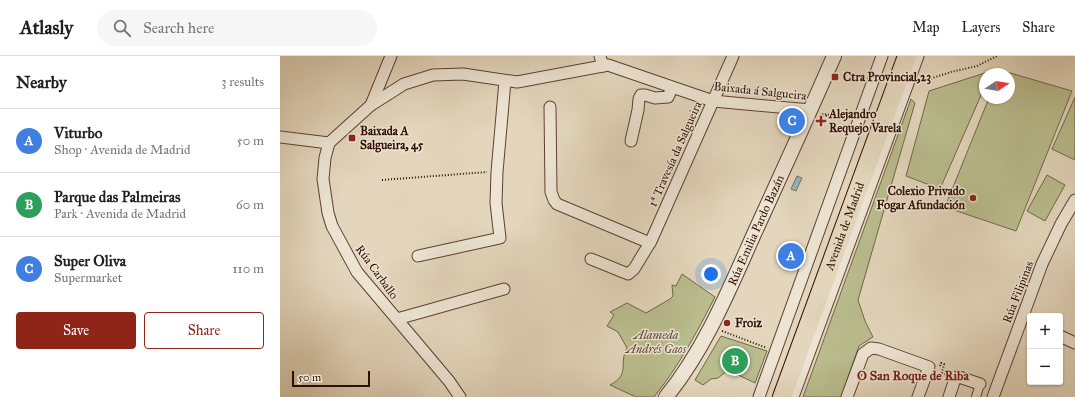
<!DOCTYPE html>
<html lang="en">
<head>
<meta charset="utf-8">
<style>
  body { margin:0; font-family:"IM FELL Great Primer",serif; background:#f6f6f6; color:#202124 }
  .controls { position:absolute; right:12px; bottom:12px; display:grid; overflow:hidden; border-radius:4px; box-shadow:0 1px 3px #0004 }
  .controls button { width:36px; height:36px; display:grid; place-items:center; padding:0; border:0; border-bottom:1px solid #e0e0e0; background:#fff; color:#202124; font:20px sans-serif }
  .compass { position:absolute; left:699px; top:12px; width:36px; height:36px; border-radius:50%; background:#fff; box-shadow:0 1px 3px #0004; rotate:78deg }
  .scale { position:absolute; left:12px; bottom:10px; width:78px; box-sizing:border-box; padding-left:4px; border:2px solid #300e03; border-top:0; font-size:11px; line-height:14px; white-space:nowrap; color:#300e03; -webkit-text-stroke:3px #ede4d3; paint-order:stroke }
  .you { position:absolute; left:431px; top:218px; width:14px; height:14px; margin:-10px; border:3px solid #fff; border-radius:50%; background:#1a73e8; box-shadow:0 0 0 6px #1a73e833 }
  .badge { display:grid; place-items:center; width:26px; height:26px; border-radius:50%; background:#8f2418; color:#fff; font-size:13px; font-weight:700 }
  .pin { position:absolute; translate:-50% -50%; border:2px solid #fff; box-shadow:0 1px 4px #0006 }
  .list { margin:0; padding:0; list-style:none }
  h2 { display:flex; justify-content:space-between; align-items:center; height:52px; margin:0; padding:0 16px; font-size:17px }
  h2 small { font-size:13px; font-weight:400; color:#757577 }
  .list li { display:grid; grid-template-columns:26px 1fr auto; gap:12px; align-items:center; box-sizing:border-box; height:64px; padding:0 16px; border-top:1px solid #e0e0e0 }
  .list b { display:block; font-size:15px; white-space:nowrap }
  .list p { margin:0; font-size:13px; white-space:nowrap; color:#757577 }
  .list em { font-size:13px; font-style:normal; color:#757577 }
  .actions { display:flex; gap:8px; padding:12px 16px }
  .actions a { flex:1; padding:9px 0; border:1px solid #8f2418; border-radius:4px; text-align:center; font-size:14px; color:#8f2418 }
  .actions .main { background:#8f2418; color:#fff }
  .icon { flex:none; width:22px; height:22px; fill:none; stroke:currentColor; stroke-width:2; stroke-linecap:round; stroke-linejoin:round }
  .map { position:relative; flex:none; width:795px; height:341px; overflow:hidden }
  header { display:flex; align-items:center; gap:24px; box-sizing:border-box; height:56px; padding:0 20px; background:#fff; border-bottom:1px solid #e0e0e0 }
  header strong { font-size:19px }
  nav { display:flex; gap:22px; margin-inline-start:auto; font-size:14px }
  .search { width:280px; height:36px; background:#f6f6f6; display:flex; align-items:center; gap:10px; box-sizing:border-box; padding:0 14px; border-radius:22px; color:#757577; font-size:15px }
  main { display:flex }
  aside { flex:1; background:#fff }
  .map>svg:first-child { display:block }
</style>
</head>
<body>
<header>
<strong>Atlasly</strong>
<div class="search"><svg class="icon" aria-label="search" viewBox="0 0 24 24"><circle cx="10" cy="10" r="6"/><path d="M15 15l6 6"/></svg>Search here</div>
<nav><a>Map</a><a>Layers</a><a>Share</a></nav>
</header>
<main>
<aside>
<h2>Nearby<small>3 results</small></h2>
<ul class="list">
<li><span class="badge" style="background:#3f7fe0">A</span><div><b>Viturbo</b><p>Shop · Avenida de Madrid</p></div><em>50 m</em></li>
<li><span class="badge" style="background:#2e9e5b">B</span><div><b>Parque das Palmeiras</b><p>Park · Avenida de Madrid</p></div><em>60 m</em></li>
<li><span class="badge" style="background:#3f7fe0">C</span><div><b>Super Oliva</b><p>Supermarket</p></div><em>110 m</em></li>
</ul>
<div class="actions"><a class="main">Save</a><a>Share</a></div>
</aside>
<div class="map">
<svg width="795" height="341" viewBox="0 0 795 341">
  <rect width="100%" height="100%" fill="#e3d6bc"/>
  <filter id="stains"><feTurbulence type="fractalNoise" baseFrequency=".005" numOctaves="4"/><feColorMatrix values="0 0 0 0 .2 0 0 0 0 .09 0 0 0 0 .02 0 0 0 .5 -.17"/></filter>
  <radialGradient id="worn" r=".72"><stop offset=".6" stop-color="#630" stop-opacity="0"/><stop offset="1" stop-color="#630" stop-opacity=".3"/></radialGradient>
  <g fill="#b9bc8d" stroke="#746548">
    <polygon points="720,14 792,35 736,175 665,151 709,42 729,42 729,18 718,18"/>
    <polygon points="711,15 710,18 705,18 705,30 660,133 626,120 649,35"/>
    <polygon points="795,41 795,104 772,93"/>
    <polygon points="631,43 635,47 578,244 585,265 593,281 579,290 561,341 523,341"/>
    <polygon points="767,119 785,129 765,165 747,155"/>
    <path d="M402 218 435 241C417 276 399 310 374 341H356L330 329C351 318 338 308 347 292L338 276 327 270 334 259 330 256 347 247 366 257 390 243 393 240 392 229 396 230Z"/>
    <polygon points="441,280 487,295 475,327 448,314 438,322 431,323 423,329 415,324"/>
  </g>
  <polygon fill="#99b6bb" stroke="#6f7371" points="517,120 522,122 516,135 511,133"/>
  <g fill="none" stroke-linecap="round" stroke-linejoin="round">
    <defs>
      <polyline id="pedestrian" points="696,341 700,328"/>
      <g id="minor">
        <polyline points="320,0 323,10"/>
        <polyline points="91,49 111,0"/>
        <polyline points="270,51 271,136 274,144 277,148 370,187"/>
        <polyline points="0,81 49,87"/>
        <polyline points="351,85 358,54 359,43 361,39 365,39 375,42 388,41 392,32"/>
        <polyline points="138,200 220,182 216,147 217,116 225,25"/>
        <polyline points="311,203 348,218 354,213 371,185 453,0"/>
        <polyline points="117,263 224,233"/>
        <polyline points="780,280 795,287"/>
        <polyline points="180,341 169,325 77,216 52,170 48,157 43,123 45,102 49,87 91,49 124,28 153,19 183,18 237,26 328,9 433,45 530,54"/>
        <polyline points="479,341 602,0"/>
        <polyline points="513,341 638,0"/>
        <polyline points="567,341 583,298 591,292 599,293 649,311 638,341"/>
        <polyline points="669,341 676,320 700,328"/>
        <polyline points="713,341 762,208 781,168 795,144"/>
      </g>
      <g id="tertiary">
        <path id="s1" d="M386 341C425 293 449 234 474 178 501 119 528 60 554 0"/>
      </g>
      <g id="trunk">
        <path id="s2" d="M502 341 627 0"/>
      </g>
    </defs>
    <use href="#pedestrian" stroke="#5d4031" stroke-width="10"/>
    <use href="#minor" stroke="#5d4031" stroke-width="13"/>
    <use href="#tertiary" stroke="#5d4031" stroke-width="16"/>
    <use href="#trunk" stroke="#300e03" stroke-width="20"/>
    <g stroke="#300e03" stroke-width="2" stroke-dasharray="1 2" stroke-linecap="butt">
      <polyline points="639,25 646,24 671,16 697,10 717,0"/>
      <polyline points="542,58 569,61"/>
      <polyline points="540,59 550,60"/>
      <polyline points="102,124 207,116"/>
      <polyline points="442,275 487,292"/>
      <polyline points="660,310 661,307 664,308 662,317 667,319"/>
    </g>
    <use href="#pedestrian" stroke="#ede4d3" stroke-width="8"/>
    <use href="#minor" stroke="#ede4d3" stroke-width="11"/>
    <use href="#tertiary" stroke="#ede4d3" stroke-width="14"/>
    <use href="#trunk" stroke="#e3d6bc" stroke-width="18"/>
  </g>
  <g fill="#8f2418" stroke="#ede4d3" stroke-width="1.5">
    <rect x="551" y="17" width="8" height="8" rx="2"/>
    <path d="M539 59h4v4h4v4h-4v4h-4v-4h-4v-4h4z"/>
    <rect x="68" y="78" width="8" height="8" rx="2"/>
    <circle cx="693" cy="142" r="4"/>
    <circle cx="447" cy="267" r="4"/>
  </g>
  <g text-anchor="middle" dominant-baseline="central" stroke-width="3" stroke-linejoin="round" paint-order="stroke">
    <g font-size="12" font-weight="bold" fill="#300e03" stroke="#ede4d3" text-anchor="start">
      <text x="563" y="21">Ctra Provincial,23</text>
      <text x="549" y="58">Alejandro<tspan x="549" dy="14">Requejo Varela</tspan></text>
      <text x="80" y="75">Baixada A<tspan x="80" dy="14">Salgueira, 45</tspan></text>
      <text x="685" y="135" text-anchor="end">Colexio Privado<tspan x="685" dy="14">Fogar Afundación</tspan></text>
      <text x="455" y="267">Froiz</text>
    </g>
    <g font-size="12" fill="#300e03" stroke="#ede4d3">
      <text transform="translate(480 35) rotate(6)">Baixada á Salgueira</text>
      <text transform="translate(395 98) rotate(-66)">1ª Travesía da Salgueira</text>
      <text stroke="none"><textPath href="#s2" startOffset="182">Avenida de Madrid</textPath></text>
      <text stroke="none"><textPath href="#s1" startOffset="190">Rúa Emilia Pardo Bazán</textPath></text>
      <text transform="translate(97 216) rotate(54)">Rúa Carballo</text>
      <text transform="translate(738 236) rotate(-69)">Rúa Filipinas</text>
    </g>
    <g font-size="12" font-style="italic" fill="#604b33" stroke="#ede4d3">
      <text x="376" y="279">Alameda<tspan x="376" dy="14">Andrés Gaos</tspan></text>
    </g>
    <g font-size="13" font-weight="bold" fill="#7a1f14" stroke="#ede4d3">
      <text x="633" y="320">O San Roque de Riba</text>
    </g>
  </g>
  <rect width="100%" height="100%" filter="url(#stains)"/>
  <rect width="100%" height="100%" fill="url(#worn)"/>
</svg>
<div class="controls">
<button>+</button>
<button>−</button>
</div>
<svg class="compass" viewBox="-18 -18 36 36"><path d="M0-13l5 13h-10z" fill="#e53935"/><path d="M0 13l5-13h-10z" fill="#757577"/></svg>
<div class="scale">50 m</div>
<div class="you"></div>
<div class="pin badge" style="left:511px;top:200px;background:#3f7fe0">A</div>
<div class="pin badge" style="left:455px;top:305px;background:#2e9e5b">B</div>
<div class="pin badge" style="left:512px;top:65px;background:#3f7fe0">C</div>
</div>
</main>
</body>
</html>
